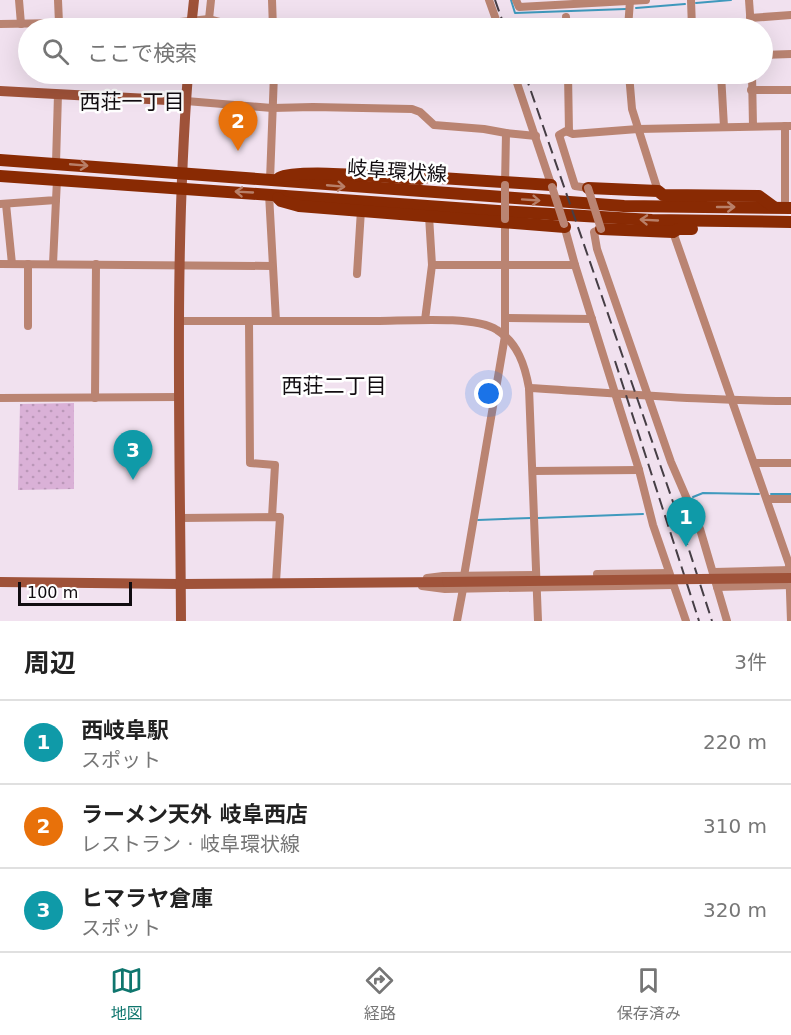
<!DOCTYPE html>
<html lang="ja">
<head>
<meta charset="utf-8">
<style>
  body { margin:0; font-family:"DejaVu Sans","Noto Sans JP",sans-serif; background:#f2f2f2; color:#222 }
  .scale { position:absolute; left:18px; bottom:15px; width:114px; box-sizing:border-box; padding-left:6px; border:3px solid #110c10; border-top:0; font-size:16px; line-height:21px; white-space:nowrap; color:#110c10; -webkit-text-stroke:4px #fff; paint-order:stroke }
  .you { position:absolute; left:489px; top:394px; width:21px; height:21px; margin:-15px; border:4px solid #fff; border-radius:50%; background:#1a73e8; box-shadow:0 0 0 9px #1a73e833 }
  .badge { display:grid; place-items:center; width:39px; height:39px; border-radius:50%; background:#0f766e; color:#fff; font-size:20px; font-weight:700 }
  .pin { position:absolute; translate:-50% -50px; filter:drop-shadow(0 2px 3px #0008) }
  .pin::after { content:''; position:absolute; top:32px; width:21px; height:18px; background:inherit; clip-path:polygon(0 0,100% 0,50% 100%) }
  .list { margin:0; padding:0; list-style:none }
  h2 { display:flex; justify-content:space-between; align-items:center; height:78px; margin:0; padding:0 24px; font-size:26px }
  h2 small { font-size:20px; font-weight:400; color:#767676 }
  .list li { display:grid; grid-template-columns:39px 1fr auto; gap:18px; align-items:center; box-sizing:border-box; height:84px; padding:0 24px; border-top:2px solid #e0e0e0 }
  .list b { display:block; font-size:22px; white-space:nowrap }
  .list p { margin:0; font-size:20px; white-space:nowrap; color:#767676 }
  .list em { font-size:20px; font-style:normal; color:#767676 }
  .icon { flex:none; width:33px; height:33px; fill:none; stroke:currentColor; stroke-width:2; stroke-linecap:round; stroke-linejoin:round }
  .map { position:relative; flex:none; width:791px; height:621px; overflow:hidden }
  .search { position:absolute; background:#fff; box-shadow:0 6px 24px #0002; left:18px; right:18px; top:18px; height:66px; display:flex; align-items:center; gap:15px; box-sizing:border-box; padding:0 21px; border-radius:33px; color:#767676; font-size:22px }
  .sheet { height:330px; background:#fff }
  nav { display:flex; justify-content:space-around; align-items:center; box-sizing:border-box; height:84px; border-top:2px solid #e0e0e0; background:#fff; font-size:16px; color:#767676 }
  nav a { display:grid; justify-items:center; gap:3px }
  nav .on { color:#0f766e }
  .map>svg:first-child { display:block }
</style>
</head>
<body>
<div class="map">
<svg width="791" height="621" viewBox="0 0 791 621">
  <defs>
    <pattern id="grass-dots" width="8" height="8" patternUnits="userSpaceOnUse" patternTransform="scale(1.5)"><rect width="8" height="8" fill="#dab1d7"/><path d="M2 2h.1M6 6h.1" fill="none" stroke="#ba97b8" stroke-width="1.8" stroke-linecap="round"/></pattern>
  </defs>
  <rect width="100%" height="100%" fill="#f1e1ef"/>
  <polygon fill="url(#grass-dots)" points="74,403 74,489 18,490 20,404"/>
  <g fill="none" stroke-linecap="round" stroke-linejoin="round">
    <g stroke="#3f99bd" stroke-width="2">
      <polyline points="511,0 515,13 626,9"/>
      <polyline points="696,3 731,0"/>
      <polyline points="636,8 685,4"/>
      <polyline points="771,494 791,494"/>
      <polyline points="693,497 703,493 759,494"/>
      <polyline points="538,518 643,514"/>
      <polyline points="478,520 531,518"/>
    </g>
    <g stroke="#ba8472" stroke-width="8">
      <polyline points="19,0 21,24"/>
      <polyline points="58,0 59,23"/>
      <polyline points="272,0 273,28"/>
      <polyline points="489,0 499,28"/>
      <polyline points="516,0 519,7 646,0"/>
      <polyline points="691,0 692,28"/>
      <polyline points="749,0 751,28"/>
      <polyline points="566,17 567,28"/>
      <polyline points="750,18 791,15"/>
      <polyline points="209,19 211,0"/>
      <polyline points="0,24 59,23 123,28 209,19 239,27 254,28"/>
      <polyline points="261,28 273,27"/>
      <polyline points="628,28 630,1"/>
      <polyline points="762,55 791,54"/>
      <polyline points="514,74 552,187"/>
      <polyline points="568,74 569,132"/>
      <polyline points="629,74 632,109 658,191"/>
      <polyline points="721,74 724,127"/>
      <polyline points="752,74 753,126"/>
      <polyline points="751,90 791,90"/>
      <polyline points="186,101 272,108 313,107 412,109 420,112 434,125 484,129 506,133 536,136"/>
      <polyline points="785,126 785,207"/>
      <polyline points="56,163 58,94"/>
      <polyline points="270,180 274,74"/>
      <polyline points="505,185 506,133"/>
      <polyline points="588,188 575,186 559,135 566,131 573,134 638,129 791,126"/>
      <polyline points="269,194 276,321"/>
      <polyline points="0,204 56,200 57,180"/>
      <polyline points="6,204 12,264"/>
      <polyline points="564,225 575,265"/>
      <polyline points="601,229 594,232 597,249 671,462 700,529 727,621"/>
      <polyline points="673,232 789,564 791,621"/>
      <polyline points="0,264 272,266"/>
      <polyline points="53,264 56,200"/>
      <polyline points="432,265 575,265 639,470 653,525 686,621"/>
      <polyline points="357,274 361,210"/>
      <polyline points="505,318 592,319"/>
      <polyline points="425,320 432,265 429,216"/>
      <path d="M180 321C245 321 310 321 376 321 405 321 474 315 497 330 518 343 525 366 529 388L538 621"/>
      <polyline points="249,321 250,463 275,465 272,517"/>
      <polyline points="28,326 28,264"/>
      <path d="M529 388C616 393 704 401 791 401"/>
      <polyline points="0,398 180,397"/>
      <polyline points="95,398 96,264"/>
      <polyline points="755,463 791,463"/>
      <polyline points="533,471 639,470"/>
      <polyline points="767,499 791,499"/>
      <polyline points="181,518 280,517 276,582"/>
      <polyline points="714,572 791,570"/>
      <polyline points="597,574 669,573"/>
      <polyline points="464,576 505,336 505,219"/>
      <polyline points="427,578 443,576 536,575"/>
      <polyline points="422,586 445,589 673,585"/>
      <polyline points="717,587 791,585"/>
      <polyline points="457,621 463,589"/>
    </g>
    <g stroke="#9f5239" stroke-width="10">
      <polyline points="191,28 194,0"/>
      <polyline points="0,91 186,101"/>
      <polyline points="0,582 181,584 447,582"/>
      <path d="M181 621C180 439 174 256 188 74"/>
    </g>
    <g stroke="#892a03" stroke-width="12">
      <polyline points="0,160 624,206 791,208"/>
      <polyline points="0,176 498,211 652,220 791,222"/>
      <path d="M279 178C298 168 393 178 420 179L425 177 551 185"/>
      <polyline points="588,188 658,191 663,195 759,196 774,207"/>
      <polyline points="278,198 281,201 299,206 565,227"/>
      <polyline points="601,229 673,232 678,229 692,229"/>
    </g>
    <g stroke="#463e45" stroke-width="2" stroke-dasharray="12 6" stroke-linecap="butt">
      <polyline points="495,0 505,28"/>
      <polyline points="525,74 682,528 712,621"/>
      <polyline points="615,361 699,621"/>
    </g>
    <g stroke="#ba8472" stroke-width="8">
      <polyline points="552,187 564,224"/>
      <polyline points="588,188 601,229"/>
      <polyline points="505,219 505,185"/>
    </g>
    <polyline stroke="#9f5239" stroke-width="10" points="447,582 791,578"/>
  </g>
  <defs><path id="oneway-shaft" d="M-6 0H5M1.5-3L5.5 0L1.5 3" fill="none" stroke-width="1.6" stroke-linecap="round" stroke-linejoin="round" transform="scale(1.5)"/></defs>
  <g stroke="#b87f68">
    <use href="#oneway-shaft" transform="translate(79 165) rotate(5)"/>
    <use href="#oneway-shaft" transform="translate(336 186) rotate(5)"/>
    <use href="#oneway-shaft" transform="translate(244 192) rotate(-177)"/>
    <use href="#oneway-shaft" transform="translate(531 200) rotate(4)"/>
    <use href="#oneway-shaft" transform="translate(726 207)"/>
    <use href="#oneway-shaft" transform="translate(649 220) rotate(-177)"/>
  </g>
  <g text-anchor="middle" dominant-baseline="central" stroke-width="5" stroke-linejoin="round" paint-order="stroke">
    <g font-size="20" fill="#110c10" stroke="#fff">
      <text transform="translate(397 171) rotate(4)">岐阜環状線</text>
    </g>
    <g font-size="21" fill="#110c10" stroke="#fff">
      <text x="132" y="102">西荘一丁目</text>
      <text x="334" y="386">西荘二丁目</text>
    </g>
  </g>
</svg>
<div class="scale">100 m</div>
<div class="you"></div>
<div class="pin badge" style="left:686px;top:547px;background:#0f9aa8">1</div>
<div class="pin badge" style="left:238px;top:151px;background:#e8710a">2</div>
<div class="pin badge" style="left:133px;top:480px;background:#0f9aa8">3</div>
<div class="search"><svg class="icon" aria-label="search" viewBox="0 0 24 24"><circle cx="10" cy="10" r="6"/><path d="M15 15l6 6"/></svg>ここで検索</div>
</div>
<section class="sheet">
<h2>周辺<small>3件</small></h2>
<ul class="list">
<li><span class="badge" style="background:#0f9aa8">1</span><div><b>西岐阜駅</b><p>スポット</p></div><em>220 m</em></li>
<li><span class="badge" style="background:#e8710a">2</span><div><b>ラーメン天外 岐阜西店</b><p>レストラン · 岐阜環状線</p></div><em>310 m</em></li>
<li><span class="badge" style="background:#0f9aa8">3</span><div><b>ヒマラヤ倉庫</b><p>スポット</p></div><em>320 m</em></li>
</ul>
</section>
<nav>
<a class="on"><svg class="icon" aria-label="map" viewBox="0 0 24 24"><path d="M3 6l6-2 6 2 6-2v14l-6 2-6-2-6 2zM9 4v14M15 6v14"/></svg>地図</a>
<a><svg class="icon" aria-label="directions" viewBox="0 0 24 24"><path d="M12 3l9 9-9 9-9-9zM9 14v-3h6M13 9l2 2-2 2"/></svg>経路</a>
<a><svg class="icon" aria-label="saved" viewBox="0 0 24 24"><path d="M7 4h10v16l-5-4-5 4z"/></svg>保存済み</a>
</nav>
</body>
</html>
